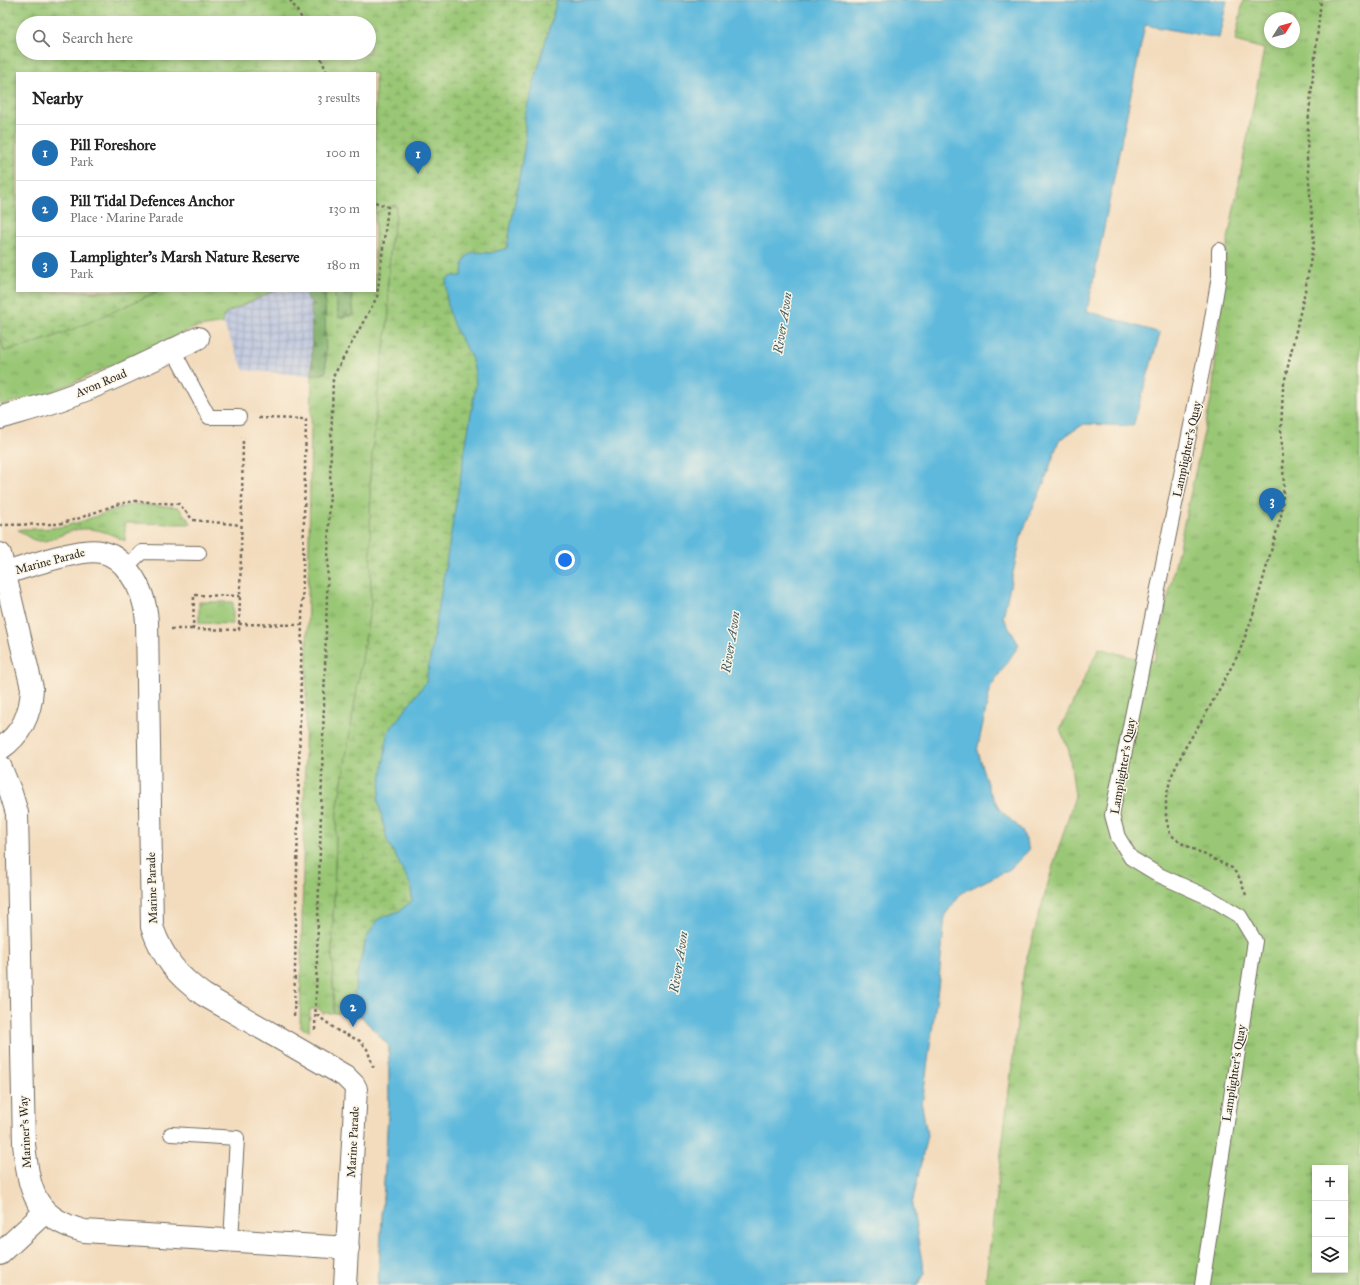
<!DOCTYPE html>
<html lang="en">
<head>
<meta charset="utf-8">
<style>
  body { margin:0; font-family:"IM FELL Great Primer",serif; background:#f6f6f6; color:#222 }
  .controls { position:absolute; right:12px; bottom:12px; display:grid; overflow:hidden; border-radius:0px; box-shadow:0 2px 6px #0003 }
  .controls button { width:36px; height:36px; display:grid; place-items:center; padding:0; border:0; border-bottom:1px solid #e0e0e0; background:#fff; color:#222; font:20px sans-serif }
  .compass { position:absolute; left:1264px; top:12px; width:36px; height:36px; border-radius:50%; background:#fff; box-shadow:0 2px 6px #0003; rotate:53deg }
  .you { position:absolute; left:565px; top:560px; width:14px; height:14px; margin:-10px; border:3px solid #fff; border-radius:50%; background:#1a73e8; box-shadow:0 0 0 6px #1a73e833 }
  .badge { display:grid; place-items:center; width:26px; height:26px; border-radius:50%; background:#1f6fb2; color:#fff; font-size:13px; font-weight:700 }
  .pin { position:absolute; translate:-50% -33px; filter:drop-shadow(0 1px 2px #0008) }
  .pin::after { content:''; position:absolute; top:21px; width:14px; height:12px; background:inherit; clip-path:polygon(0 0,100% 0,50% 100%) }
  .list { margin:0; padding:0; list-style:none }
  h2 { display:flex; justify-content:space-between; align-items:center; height:52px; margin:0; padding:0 16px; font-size:17px }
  h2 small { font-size:13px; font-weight:400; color:#767676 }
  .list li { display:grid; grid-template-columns:26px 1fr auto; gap:12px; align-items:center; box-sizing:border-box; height:56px; padding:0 16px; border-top:1px solid #e0e0e0 }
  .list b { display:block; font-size:15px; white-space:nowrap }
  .list p { margin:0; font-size:13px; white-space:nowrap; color:#767676 }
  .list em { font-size:13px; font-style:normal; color:#767676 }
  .icon { flex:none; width:22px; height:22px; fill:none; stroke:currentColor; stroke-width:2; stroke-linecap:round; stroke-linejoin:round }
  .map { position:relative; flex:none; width:1360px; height:1285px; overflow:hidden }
  .search { position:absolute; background:#fff; box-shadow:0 2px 6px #0003; left:16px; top:16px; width:360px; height:44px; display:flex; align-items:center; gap:10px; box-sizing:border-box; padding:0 14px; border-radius:22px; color:#767676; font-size:15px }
  .panel { position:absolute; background:#fff; box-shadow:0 2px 6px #0003; left:16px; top:72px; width:360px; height:220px; border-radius:0px }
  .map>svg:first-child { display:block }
</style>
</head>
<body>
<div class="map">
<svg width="1360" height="1285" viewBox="0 0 1360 1285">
  <defs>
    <pattern id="industrial-grid" width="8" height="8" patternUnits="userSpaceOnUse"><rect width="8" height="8" fill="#bac4de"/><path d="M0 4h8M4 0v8" fill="none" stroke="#979fb4"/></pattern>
    <pattern id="grass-tufts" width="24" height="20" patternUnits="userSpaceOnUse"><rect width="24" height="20" fill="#99c775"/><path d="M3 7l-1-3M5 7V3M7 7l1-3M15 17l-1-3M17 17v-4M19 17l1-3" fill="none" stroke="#7da260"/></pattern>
    <pattern id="forest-firs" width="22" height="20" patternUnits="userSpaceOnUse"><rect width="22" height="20" fill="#7aac66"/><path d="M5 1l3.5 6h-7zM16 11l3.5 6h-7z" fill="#648c54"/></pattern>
    <pattern id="wetland-marsh" width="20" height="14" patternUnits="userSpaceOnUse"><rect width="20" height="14" fill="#99c775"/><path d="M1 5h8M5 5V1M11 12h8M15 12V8" fill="none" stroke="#7da260"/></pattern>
  </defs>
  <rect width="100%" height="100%" fill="#fcf5e5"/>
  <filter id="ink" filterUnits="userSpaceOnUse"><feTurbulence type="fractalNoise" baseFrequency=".025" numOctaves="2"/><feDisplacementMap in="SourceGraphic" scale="8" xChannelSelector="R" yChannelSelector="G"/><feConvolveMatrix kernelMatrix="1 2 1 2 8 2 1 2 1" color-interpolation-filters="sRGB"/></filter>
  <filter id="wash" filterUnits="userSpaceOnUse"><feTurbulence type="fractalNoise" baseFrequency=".012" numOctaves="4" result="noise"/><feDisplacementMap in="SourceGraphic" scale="16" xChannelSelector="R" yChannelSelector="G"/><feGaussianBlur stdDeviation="0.9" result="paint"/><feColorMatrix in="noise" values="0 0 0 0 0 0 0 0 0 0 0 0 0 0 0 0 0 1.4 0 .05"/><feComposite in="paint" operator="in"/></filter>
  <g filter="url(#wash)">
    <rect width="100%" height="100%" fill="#f3dcbd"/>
    <polygon fill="url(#industrial-grid)" points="274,291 303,291 311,302 312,376 244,370 223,323 223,317 226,313"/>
    <g fill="url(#grass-tufts)" stroke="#627950" fill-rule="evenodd">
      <path d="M1243 0H1360V1285H985L1024 968 1052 869 1075 796 1069 751 1060 729 1099 648 1135 658 1154 661 1212 395 1227 245 1264 49 1235 41ZM1270 18H1294V42H1270ZM1315 1168H1345V1270H1315Z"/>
      <polygon points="396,205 396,217 391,240 388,283 389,314 380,375 370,477 371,604 337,812 332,948 334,1013 322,1013 320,1009 310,1009 309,1031 300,1027 312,376 326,373 325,291 334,291 339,318 354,315 351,291 375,291 375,214 388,207"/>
      <polygon points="159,291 274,291 226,313 223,317 223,323 194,328 75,382 41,396 0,405 0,333 4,351 51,338"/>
      <path d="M136 504 178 507 192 524 125 523V541C106 531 87 524 66 533 58 536 49 542 40 541 32 541 24 534 18 530L23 529C38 529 53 529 69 525 92 519 113 508 136 504Z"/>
      <polygon points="199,602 233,602 233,624 199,623"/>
    </g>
    <g fill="url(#forest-firs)" stroke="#526c48">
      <polygon points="303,291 325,291 326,373 312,376 311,302"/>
      <polygon points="334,291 351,291 354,315 339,318"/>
    </g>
    <path fill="url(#wetland-marsh)" stroke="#627950" fill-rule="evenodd" d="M0 0H721L378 1285 389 1099V1046L361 1016 334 1013 332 948 337 812 371 604 370 477 380 375 389 314 388 283 391 240 396 217V205L388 207 375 214V73H17V291H159C108 313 58 340 4 351L0 333ZM23 23H369V53H23Z"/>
    <path fill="#5fb9dc" stroke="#457284" d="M557 0H1227L1219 38 1145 25 1087 311 1160 333 1133 426 1084 424 1059 440 1044 483 1022 533 1003 617 1019 645 991 686 977 751 989 790 1000 810 1022 830 1029 850 1010 869 961 893 945 915 939 980 922 1105 927 1135 912 1205 924 1273 918 1285H378L389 1099V1046L361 1016 354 997 358 968 367 937 378 919 399 911 412 901 411 886 387 840 378 800 388 732 426 682 476 384C475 375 474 365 471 357 467 347 460 339 456 330 448 315 445 295 447 279L453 276H462L463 263 468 255 473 252 491 253 507 248 525 143V115Z"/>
  </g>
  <g filter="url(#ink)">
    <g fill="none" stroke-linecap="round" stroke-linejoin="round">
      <defs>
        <g id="lane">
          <polyline points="173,350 209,417 239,417"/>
          <polyline points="126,567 142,552 199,553"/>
          <polyline points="171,1134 237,1138 231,1240"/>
          <polyline points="1202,1285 1255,941 1240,916 1212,899 1159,875 1131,858 1118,837 1112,815 1208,342 1219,276 1219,250"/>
        </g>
        <g id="street">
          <path d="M0 418C20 412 39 407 59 400 107 383 152 360 198 338"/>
          <path d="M0 554 32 688C31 714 22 734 0 749"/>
          <path d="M5 573C27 567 81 547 101 552 113 554 123 563 130 573 141 588 146 604 147 622L152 927C163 958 177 976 204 995L345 1076 354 1085 356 1089 345 1285"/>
          <path d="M0 766 11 793 17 813 24 1144C29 1191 34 1218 84 1231L348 1248"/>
          <polyline points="0,1254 45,1212"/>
        </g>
      </defs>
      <use href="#lane" stroke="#71695e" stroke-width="16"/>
      <use href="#street" stroke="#71695e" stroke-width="24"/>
      <g stroke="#71695e" stroke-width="2.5" stroke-dasharray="3 3" stroke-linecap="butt">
        <polyline points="290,0 305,23"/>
        <polyline points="319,53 327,73"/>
        <polyline points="258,418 306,419 294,1018"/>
        <polyline points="0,525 58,524 77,519 118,504 135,501 179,504 193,520 241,525"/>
        <path d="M240 596 194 595 193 629 239 630C241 566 242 501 243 437"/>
        <polyline points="239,624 302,625"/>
        <polyline points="171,629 193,629"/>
        <polyline points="1246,895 1239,877 1232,868 1181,843 1170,834 1166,818 1166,797 1171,777 1185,748 1208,710 1239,653 1253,615 1281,516 1284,486 1281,430 1283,388 1305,291 1314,241 1307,159 1308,123 1321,0"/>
        <polyline points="317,1015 338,1031 360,1041 367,1049 374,1069"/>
        <polyline points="315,1030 333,377 377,297 388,207 375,202"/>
      </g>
      <use href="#lane" stroke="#fff" stroke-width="14"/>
      <use href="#street" stroke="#fff" stroke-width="22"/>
    </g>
  </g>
  <g text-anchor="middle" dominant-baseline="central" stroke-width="3" stroke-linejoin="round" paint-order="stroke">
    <g font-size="12" fill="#2b2b2b" stroke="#fcf5e5">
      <text transform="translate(101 383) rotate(-23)">Avon Road</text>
      <text transform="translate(1187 449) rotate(-78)">Lamplighter's Quay</text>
      <text transform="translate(50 561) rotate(-15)">Marine Parade</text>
      <text transform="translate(1123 766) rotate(-80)">Lamplighter's Quay</text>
      <text transform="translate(152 888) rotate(-92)">Marine Parade</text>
      <text transform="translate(1234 1073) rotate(-81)">Lamplighter's Quay</text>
      <text transform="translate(25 1132) rotate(-93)">Mariner's Way</text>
      <text transform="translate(353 1142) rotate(-87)">Marine Parade</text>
    </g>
    <g font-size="13" font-style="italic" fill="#3d5d69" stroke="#fcf5e5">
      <text transform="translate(783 323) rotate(-81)">River Avon</text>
      <text transform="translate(731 642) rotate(-81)">River Avon</text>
      <text transform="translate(679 962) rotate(-81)">River Avon</text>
    </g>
  </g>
</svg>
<div class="controls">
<button>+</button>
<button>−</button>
<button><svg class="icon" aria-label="layers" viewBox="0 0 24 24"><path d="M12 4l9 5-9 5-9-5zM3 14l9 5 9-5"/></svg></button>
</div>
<svg class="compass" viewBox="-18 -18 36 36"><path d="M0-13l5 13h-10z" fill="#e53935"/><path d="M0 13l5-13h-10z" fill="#767676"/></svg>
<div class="you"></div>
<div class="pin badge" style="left:418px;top:174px">1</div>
<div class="pin badge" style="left:353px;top:1027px">2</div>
<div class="pin badge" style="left:1272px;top:521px">3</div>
<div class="search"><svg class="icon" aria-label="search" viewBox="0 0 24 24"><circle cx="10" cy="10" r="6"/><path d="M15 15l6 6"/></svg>Search here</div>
<section class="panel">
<h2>Nearby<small>3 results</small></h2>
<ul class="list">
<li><span class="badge">1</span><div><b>Pill Foreshore</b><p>Park</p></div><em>100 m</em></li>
<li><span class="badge">2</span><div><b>Pill Tidal Defences Anchor</b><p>Place · Marine Parade</p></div><em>130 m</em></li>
<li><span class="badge">3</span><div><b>Lamplighter's Marsh Nature Reserve</b><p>Park</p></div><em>180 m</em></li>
</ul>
</section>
</div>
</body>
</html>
